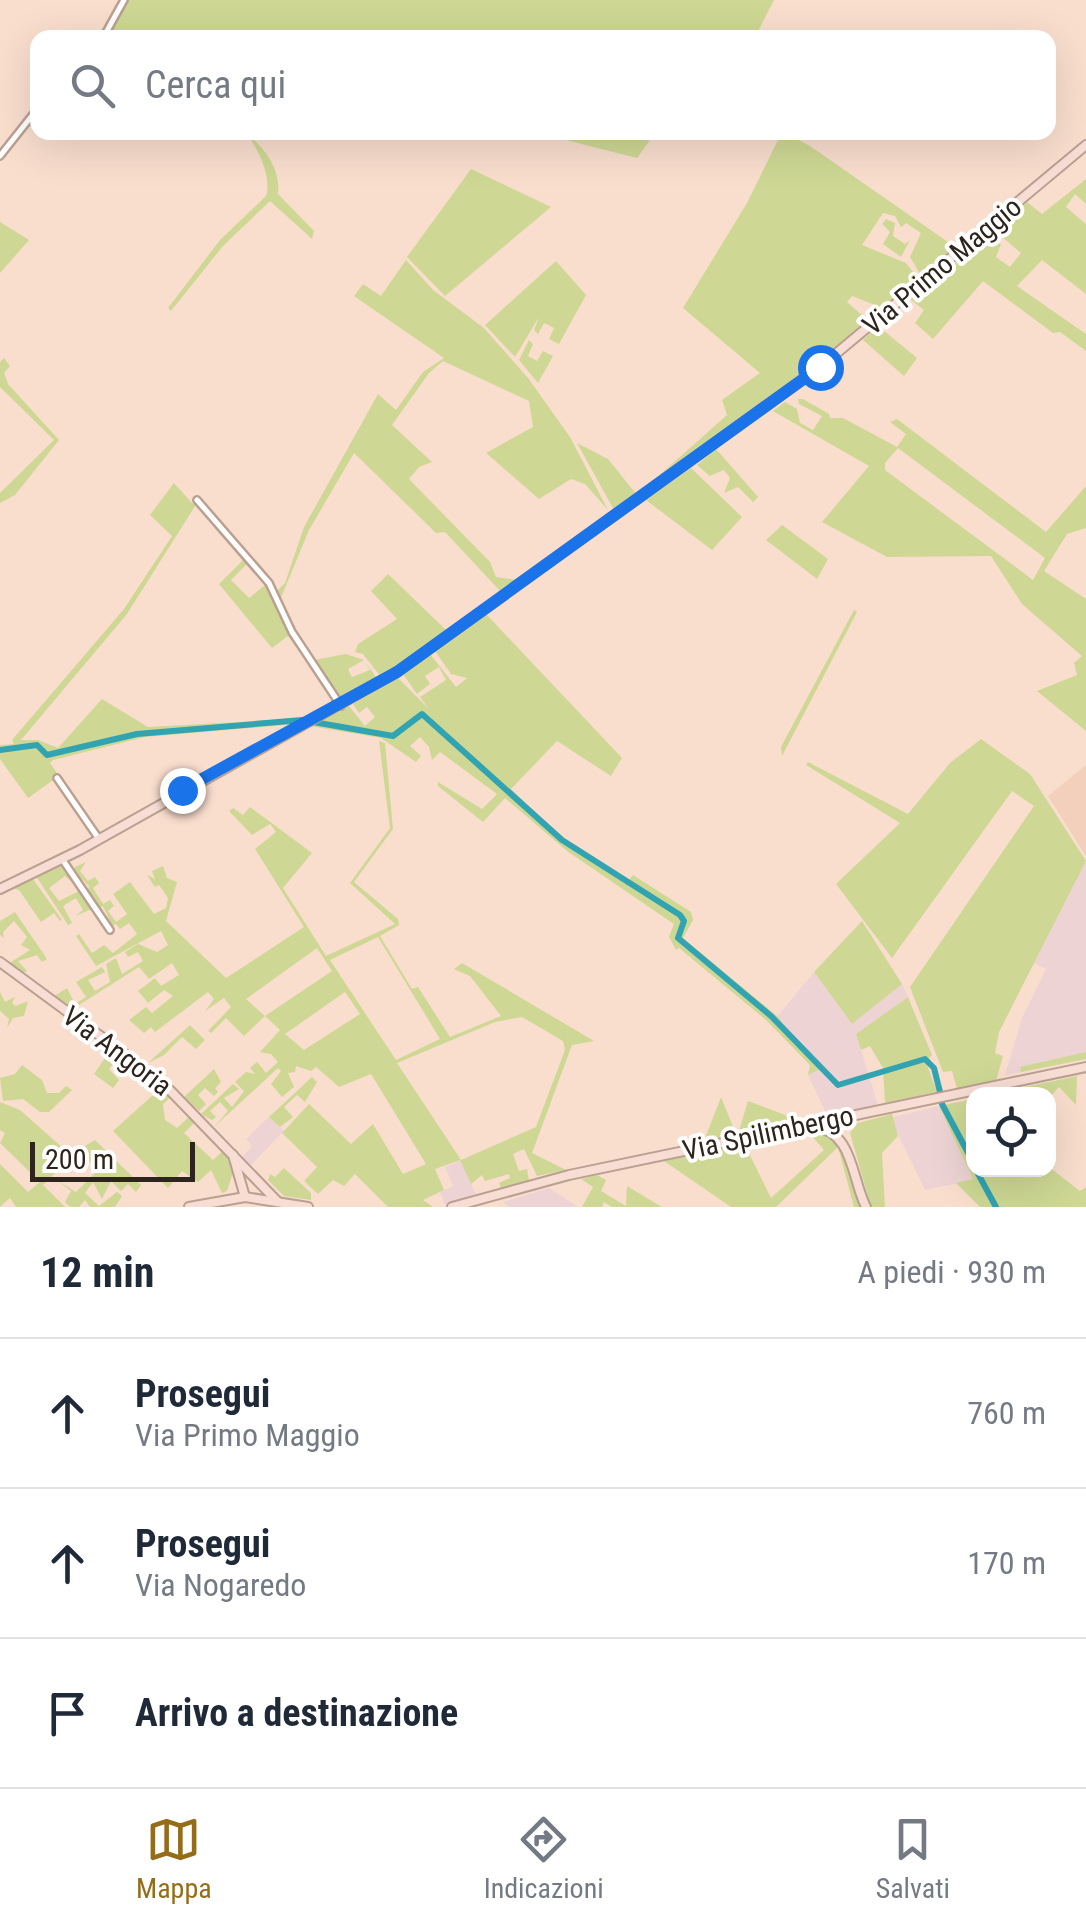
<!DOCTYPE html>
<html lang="it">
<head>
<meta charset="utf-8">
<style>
  body { margin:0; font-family:"Roboto Condensed",sans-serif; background:#f6f6f7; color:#1f2937 }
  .controls { position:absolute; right:30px; bottom:30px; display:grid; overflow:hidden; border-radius:20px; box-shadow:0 10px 40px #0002 }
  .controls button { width:90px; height:90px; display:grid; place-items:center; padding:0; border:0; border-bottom:2px solid #e0e1e3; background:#fff; color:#1f2937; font:50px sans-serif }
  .scale { position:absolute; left:30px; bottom:25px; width:165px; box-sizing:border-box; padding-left:10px; border:5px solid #2e241e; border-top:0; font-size:28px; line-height:35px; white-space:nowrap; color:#2e241e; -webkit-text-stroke:8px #fff; paint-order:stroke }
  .stop { position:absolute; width:30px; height:30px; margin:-22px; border:8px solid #1a73e8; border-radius:50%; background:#fff }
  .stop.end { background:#1a73e8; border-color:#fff; box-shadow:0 2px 10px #0008 }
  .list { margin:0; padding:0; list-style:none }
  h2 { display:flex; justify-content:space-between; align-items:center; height:130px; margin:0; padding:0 40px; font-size:42px }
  h2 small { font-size:32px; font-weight:400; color:#747a83 }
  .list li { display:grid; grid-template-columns:65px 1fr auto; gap:30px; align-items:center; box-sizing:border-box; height:150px; padding:0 40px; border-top:2px solid #e0e1e3 }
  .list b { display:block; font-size:38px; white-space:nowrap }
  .list p { margin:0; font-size:32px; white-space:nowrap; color:#747a83 }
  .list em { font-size:32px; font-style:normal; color:#747a83 }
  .icon { flex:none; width:55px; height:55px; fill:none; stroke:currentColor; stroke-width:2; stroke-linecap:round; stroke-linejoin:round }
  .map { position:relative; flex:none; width:1086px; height:1207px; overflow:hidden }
  .search { position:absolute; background:#fff; box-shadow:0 10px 40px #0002; left:30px; right:30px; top:30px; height:110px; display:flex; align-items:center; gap:25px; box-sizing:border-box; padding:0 35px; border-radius:20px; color:#747a83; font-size:38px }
  .sheet { height:580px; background:#fff }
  nav { display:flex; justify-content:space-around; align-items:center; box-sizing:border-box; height:140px; border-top:2px solid #e0e1e3; background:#fff; font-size:28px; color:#747a83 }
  nav a { display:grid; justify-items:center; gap:5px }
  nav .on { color:#956c17 }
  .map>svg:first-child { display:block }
</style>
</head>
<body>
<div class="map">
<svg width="1086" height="1207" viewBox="0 0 1086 1207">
  <rect width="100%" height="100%" fill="#f9dece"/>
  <g fill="#edd3d4">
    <polygon points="1086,861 1086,1059 1005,1075 1022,1018 1046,969 1034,963"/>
    <polygon points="814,972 852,1024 902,984 908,997 856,1034 878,1105 827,1115 808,1075 820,1069 776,1018"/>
    <polygon points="939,1106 974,1180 925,1190 890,1118"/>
    <polygon points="269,1117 284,1131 248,1168 242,1157 252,1146 246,1139"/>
    <polygon points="461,1160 476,1195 445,1205 440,1192 453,1186 445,1167"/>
    <polygon points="549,1188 578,1207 509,1207 503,1202"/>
  </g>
  <polygon fill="#f2d0bb" points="1086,765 1086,856 1048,796"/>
  <g fill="#ced894" fill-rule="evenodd">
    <polygon points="126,0 774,0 755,37 108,38"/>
    <path d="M246 133C264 147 281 169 278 194L314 231 312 239 270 201 223 246 171 311 168 308 220 240 266 196C272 177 258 148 246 133Z"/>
    <polygon points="538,133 655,133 637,158"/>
    <polygon points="773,133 786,133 810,146 958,249 923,279 910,257 921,233 906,223 901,227 895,216 883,213 862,245 906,263 920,281 874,320 868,314 875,305 852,296 847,302 870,322 617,510 614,510 577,443 608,459 637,495 727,415 722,400 760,373 683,308 747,203 779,138"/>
    <polygon points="471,169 551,207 445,296 407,257"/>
    <polygon points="1086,179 1086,204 1075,194 1066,207 1086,224 1086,294 1042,260 1017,286 1086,334 1086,351 1060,332 1053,333 983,281 933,339 915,323 924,310 910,299 985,238 1001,244 996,257 1010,267 1021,253 994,230 1027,202 1042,214"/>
    <polygon points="886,219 895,223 893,236 905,244 910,240 901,257 883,244 890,232 882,224"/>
    <polygon points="0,222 29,240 0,273"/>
    <polygon points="406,260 433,290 484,328 528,378 570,437 608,510 585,484 571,479 539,499 486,453 533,427 529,401 443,361 429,373 392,425 432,462 419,467 409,479 490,562 496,577 518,580 501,592 445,532 436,533 354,453 309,530 280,600 276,592 285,583 304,527 378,394 396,410 423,372 444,358 354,296 363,284 381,296"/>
    <polygon points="556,261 586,295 559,344 549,339 554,328 544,323 538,334 534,330 539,317 515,357 485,325"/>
    <polygon points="878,326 917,358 904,376 863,340"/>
    <polygon points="529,340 533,344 528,356 537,361 543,351 553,356 538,383 519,360"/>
    <polygon points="4,358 10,366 4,373 8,384 59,440 15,495 0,503 0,493 54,440 0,387 0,362"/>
    <path d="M798 399H803L829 414 830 418H843L897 447 906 434 890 422 897 419 1046 532 1086 486V528L1067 534 1044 571 1086 599V731L1037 691 1077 675 1074 663 1082 656 1022 604 991 556 887 557 822 522 869 466 773 411 785 402 797 409 800 423 813 430 822 416 799 404ZM898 448 1045 558 1033 580 885 470V463Z"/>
    <polygon points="716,449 758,497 753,502 738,487 724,493 730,478 724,470 710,476 697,465"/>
    <polygon points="691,468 742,517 712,550 646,500"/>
    <polygon points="174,483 193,504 197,503 127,614 21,740 38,740 58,748 102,699 148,727 307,718 331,705 331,696 288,636 272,648 219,584 244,559 248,563 231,580 249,598 266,584 290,634 335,699 334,705 297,724 145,737 53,760 50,763 59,776 28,798 0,759 0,745 14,744 12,740 124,609 172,536 150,515"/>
    <polygon points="782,525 828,559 817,579 766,540"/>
    <polygon points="388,574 446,630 381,677 363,654 355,652 358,644 397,619 371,591"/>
    <polygon points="854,610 857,612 782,756 781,747"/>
    <polygon points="486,614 622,758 611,776 557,741 511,789 573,849 628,881 633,875 691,912 693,920 683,938 777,1016 820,1069 808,1075 810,1065 766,1020 679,948 676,950 669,937 674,924 567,851 505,798 483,822 438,786 438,782 482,809 497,794 440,752 432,760 429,747 420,737 410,746 421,756 416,762 381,738 310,726 349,706 365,726 375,717 367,707 359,713 353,704 398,678 429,709 420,697 446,680 439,667 425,676 430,684 417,694 403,674 430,654 456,687 467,678 451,674 435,651"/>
    <polygon points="346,654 364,660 348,669 352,677 370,670 366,663 376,677 341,700 314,660"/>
    <polygon points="981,739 1030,774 1086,861 999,1032 995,1053 1003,1056 996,1081 957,1089 952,1071 943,1072 910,987 1034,806 1012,791 892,958 836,884 900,823 806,765 808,762 908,814 950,763"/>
    <path d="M379 741 385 743 393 829 354 882 398 919 399 925 380 936 412 989 418 987 450 1037 501 1016 470 976 454 969 462 963 594 1041 572 1045 532 1153 566 1170 537 1176 524 1149 513 1154 519 1171 527 1169 529 1181 501 1189 499 1183 510 1178 509 1174 485 1181 482 1175 471 1184 460 1160 435 1169 444 1190 423 1200 433 1207H388L355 1174 344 1186 333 1180 318 1194 304 1181 317 1167 282 1133 309 1104 351 1144 373 1124 403 1174 426 1164 371 1074 339 1087 316 1067 311 1071 296 1066 295 1072 288 1073 294 1087 282 1097 271 1084 281 1071 278 1068 214 1127 228 1111 220 1102 210 1111 216 1117 212 1120 201 1114 233 1084 239 1089 224 1098 232 1107 244 1091 235 1082 246 1072 255 1074 250 1068 257 1062 266 1073 278 1062 271 1054 260 1052 280 1030 265 1016 244 1036 226 1018 211 1033 208 1031 231 1007 224 998 205 1011 214 999 208 992 155 1032 151 1027 144 1033 129 1020 146 1007 152 1013 173 996 164 990 148 1003 138 991 155 978 161 986 179 975 172 963 149 979 139 967 71 1010 53 997 67 988 75 1004 86 997 76 982 102 967 105 972 88 980 95 991 110 982 106 964 116 958 122 974 143 961 138 952 128 957 125 952 138 944 157 952 168 945 161 931 96 966 76 936 79 934 92 953 104 945 113 953 137 934 129 923 120 929 116 924 112 926 103 906 100 908 88 891 89 886 75 872V867L86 862 80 871 88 881 95 877 99 883 93 888 103 904 110 900 114 906 108 911 116 922 127 914 113 894 130 882 154 914 166 908 168 898 159 885 155 887 147 875 155 879 152 871 163 866 167 878 177 882 166 921 226 978 304 927 255 849 276 832 270 824 252 835 229 811 233 808 243 815 250 807 312 853 283 888 326 956 395 924 350 883 390 828ZM378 937 440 1039 396 1060 330 960ZM317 948 332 971 265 1016 246 999ZM345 992 360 1014 304 1050 285 1034ZM522 1017 563 1041 565 1050 536 1127 461 1160 397 1063 495 1022Z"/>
    <polygon points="61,864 77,887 65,876 49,888 59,901 79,891 92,909 75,916 83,910 76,898 63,906 72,923 68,925 36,876"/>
    <polygon points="33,879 62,920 60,921 54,913 41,922 19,890 11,888"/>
    <polygon points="15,912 47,959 42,962 37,955 18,961 27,971 22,974 8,964 30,950 21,945 27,937 14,921 3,932 4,938 0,935 0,921"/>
    <polygon points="862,921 902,984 852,1024 814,972"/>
    <polygon points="0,992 5,1002 15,997 12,1003 16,1006 28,1001 24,1016 13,1018 7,1028 9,1019 0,1011"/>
    <polygon points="908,997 932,1055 926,1062 937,1092 885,1103 883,1068 870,1046 861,1050 856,1034"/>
    <polygon points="190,1025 205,1040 196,1049 182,1037 164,1055 148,1063"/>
    <polygon points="112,1048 121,1053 109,1069 119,1080 113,1088 94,1074"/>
    <polygon points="1086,1052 1086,1059 1021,1072 1020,1067"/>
    <polygon points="22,1065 42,1080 47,1093 59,1093 66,1086 72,1090 49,1112 40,1112 23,1099 3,1101 0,1078 15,1074"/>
    <polygon points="214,1069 221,1082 215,1088 218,1092 214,1096 205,1088 198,1095 206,1104 199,1111 184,1097"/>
    <polygon points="1077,1076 1076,1105 1059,1087 1049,1098 992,1094"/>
    <polygon points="312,1077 317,1082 305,1102 297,1095 284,1107 293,1117 280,1127 269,1117"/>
    <polygon points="163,1086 172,1096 163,1104 165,1120 177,1128 192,1114 197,1120 184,1133 213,1160 226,1148 234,1169 227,1191 222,1193 211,1170 198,1182 182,1171 168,1188 113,1131"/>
    <polygon points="721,1097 736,1134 704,1141"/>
    <polygon points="973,1099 974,1170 1049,1167 1080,1191 1086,1187 1086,1207 980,1207 956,1183 973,1179 939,1106"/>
    <polygon points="748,1101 801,1121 738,1134"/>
    <polygon points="0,1102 20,1110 72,1156 43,1185 65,1207 16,1207 10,1198 0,1207 0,1164 28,1192 40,1182 0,1143 5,1133 0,1130"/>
    <polygon points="892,1114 898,1136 882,1153 885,1207 871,1207 850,1133 858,1123"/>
    <polygon points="825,1133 840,1145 861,1207 854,1207 838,1147 776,1207 731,1207 664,1161 744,1143 771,1198 824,1150 810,1134"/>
    <polygon points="95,1140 141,1185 136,1192 128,1184 121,1191 111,1181 102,1199 93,1182 85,1193 99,1206 117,1192 122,1196 115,1207 90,1207 85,1200 79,1207 70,1207 65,1202 71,1191 58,1181 76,1192 98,1170 78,1150"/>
    <polygon points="284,1168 311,1193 311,1200 284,1196 268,1180 270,1174 275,1177"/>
    <polygon points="597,1175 606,1180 601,1191 626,1206 627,1186 662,1207 612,1207 604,1202 602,1207 582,1207 593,1187 581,1179"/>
  </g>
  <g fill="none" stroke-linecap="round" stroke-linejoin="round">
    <g stroke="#32a3b1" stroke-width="6">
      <polyline points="0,750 37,745 47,755 137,734 302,720 393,736 422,714 562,840 680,915 684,921 678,938 771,1016 838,1085 925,1059 934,1068 940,1092"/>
      <polyline points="942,1104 974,1164"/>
      <polyline points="976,1170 996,1207"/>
    </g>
    <defs>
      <g id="street">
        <polyline points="103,38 124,0"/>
        <polyline points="0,156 38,108"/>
        <polyline points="197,500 269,583 292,632 341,706"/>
        <polyline points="57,778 99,839"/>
        <polyline points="62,859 110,930"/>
      </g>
      <g id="secondary">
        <polyline points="0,889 80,850 397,672 820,367 1086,145"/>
        <polyline points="0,962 160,1080 277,1201"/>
        <path d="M814 1126C854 1133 851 1177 866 1207"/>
        <polyline points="233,1155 245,1197"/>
        <polyline points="189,1207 245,1197 308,1207"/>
        <polyline points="452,1207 569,1175 1086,1067"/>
      </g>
    </defs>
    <use href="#street" stroke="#baa091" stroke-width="10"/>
    <use href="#secondary" stroke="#baa091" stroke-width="12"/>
    <use href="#street" stroke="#fff" stroke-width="5"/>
    <use href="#secondary" stroke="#f7ddd4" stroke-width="8"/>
  </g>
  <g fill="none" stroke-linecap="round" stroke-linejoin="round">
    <polyline stroke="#1a73e8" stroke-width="12" points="182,790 397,672 820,367"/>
  </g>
  <g text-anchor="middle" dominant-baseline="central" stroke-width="8" stroke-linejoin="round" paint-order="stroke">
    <g font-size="28" fill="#2e241e" stroke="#fff">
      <text transform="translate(942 266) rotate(-40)">Via Primo Maggio</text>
      <text transform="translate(117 1051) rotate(37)">Via Angoria</text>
      <text transform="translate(768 1133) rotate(-12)">Via Spilimbergo</text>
    </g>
  </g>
</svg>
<div class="controls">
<button><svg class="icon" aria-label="locate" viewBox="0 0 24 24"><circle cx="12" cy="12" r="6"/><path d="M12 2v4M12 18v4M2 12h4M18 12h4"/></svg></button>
</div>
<div class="scale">200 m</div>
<div class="stop" style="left:820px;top:367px"></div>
<div class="stop end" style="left:182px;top:790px"></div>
<div class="search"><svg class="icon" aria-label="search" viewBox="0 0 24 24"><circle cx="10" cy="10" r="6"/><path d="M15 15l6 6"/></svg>Cerca qui</div>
</div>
<section class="sheet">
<h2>12 min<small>A piedi · 930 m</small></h2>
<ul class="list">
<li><svg class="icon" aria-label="ahead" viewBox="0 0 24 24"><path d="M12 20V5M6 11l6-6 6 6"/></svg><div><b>Prosegui</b><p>Via Primo Maggio</p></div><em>760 m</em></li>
<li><svg class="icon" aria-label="ahead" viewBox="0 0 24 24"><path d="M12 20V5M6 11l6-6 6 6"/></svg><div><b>Prosegui</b><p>Via Nogaredo</p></div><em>170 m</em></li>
<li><svg class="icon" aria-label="arrive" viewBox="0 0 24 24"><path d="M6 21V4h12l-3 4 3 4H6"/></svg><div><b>Arrivo a destinazione</b></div></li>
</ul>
</section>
<nav>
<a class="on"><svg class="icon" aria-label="map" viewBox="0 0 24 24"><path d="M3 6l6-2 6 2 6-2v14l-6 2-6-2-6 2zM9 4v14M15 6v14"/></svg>Mappa</a>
<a><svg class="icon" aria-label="directions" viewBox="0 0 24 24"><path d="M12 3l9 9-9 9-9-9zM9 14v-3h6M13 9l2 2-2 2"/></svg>Indicazioni</a>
<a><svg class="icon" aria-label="saved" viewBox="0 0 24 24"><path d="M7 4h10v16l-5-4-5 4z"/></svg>Salvati</a>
</nav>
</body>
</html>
